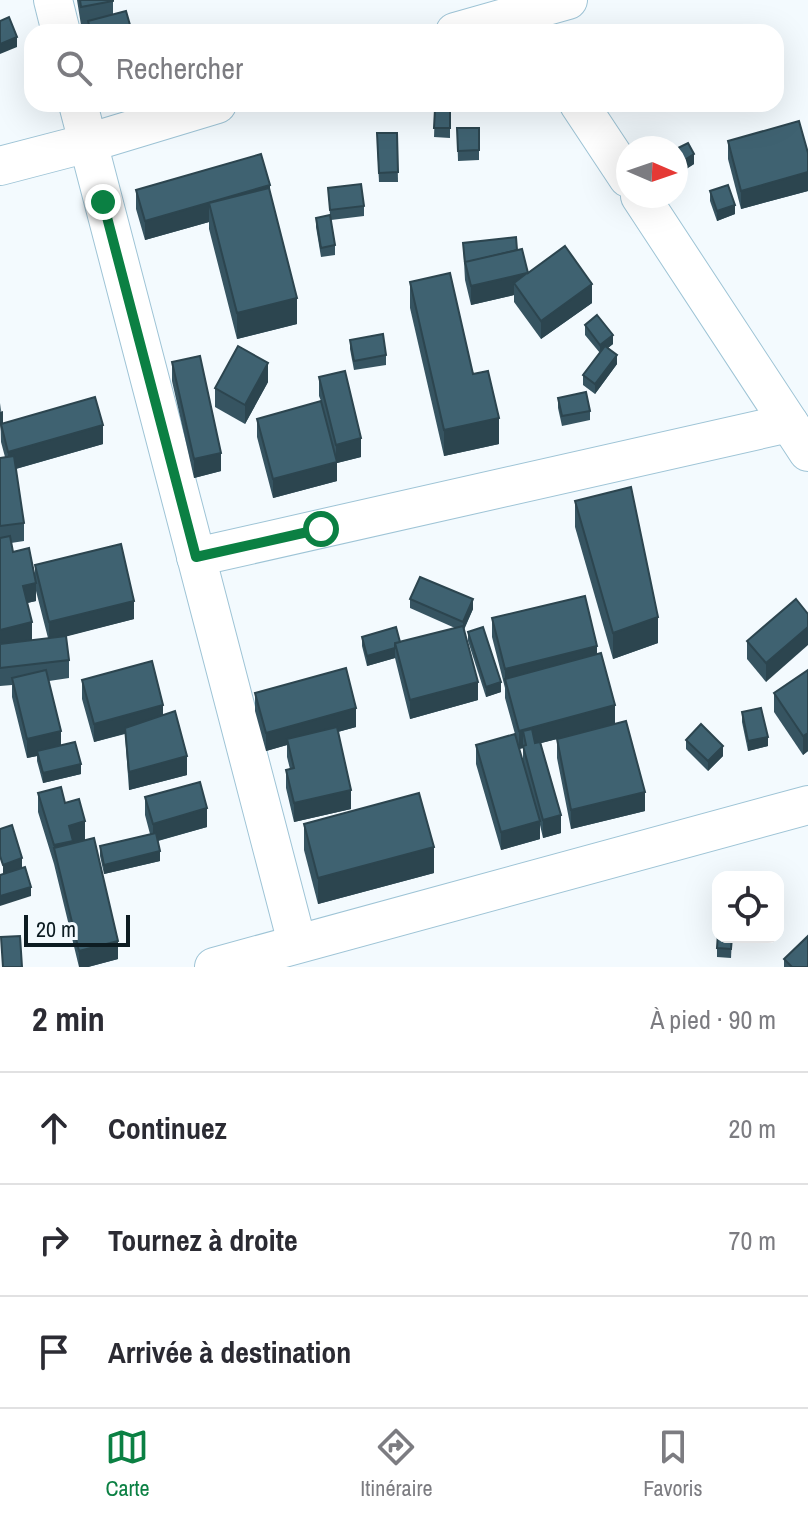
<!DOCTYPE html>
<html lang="fr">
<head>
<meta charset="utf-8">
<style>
  body { margin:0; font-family:"Archivo Narrow",sans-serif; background:#f7f7f7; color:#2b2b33 }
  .controls { position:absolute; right:24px; bottom:24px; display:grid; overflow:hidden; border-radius:16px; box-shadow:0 8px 32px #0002 }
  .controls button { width:72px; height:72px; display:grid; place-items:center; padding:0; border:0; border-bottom:2px solid #e1e1e2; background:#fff; color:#2b2b33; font:40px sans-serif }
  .compass { position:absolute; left:616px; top:136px; width:72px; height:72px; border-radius:50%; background:#fff; box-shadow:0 8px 32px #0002; rotate:92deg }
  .scale { position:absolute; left:24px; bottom:20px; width:106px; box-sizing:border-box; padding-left:8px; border:4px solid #0d1c22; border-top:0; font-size:22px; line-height:28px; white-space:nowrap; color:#0d1c22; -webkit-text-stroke:6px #f3fafe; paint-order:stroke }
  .stop { position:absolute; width:24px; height:24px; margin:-18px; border:6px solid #0b8043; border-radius:50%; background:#fff }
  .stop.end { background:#0b8043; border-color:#fff; box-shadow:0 2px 8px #0008 }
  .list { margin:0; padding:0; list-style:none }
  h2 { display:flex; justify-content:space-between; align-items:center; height:104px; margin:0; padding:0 32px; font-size:34px }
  h2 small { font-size:26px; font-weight:400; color:#7c7c81 }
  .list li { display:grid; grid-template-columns:52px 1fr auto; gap:24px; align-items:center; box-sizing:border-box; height:112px; padding:0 32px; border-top:2px solid #e1e1e2 }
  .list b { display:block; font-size:30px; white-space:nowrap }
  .list em { font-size:26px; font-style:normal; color:#7c7c81 }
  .icon { flex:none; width:44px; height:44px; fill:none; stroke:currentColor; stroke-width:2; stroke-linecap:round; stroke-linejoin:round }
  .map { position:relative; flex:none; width:808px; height:967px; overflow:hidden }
  .search { position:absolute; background:#fff; box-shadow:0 8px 32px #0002; left:24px; right:24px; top:24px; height:88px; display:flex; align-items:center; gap:20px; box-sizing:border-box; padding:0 28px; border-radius:24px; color:#7c7c81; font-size:30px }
  .sheet { height:440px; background:#fff }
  nav { display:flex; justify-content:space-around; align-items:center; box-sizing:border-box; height:112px; border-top:2px solid #e1e1e2; background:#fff; font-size:22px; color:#7c7c81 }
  nav a { display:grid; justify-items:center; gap:4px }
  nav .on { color:#0b8043 }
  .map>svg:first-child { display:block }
</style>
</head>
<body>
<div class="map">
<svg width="808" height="967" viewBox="0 0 808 967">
  <rect width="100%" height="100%" fill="#f3fafe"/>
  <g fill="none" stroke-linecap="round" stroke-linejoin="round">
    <defs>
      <g id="minor">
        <polyline points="53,0 61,32"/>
        <polyline points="455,32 568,0"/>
        <polyline points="78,104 297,943"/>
        <polyline points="579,104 628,178"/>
        <polyline points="0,166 88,143 217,104"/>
        <polyline points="640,196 808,452"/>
        <polyline points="196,557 789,423"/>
        <polyline points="214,967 808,805"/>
      </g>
    </defs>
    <use href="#minor" stroke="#9ec4d6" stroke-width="40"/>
    <use href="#minor" stroke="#fff" stroke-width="38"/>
  </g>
  <g fill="#365461" fill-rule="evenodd">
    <polygon points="77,0 113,0 113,14 132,32 88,32 88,24 81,25"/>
    <polygon points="687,104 699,104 693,110"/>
    <polygon points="435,109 450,110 450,138 434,137"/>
    <polygon points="457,128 479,128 479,160 458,161"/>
    <polygon points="397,133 398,182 379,182 377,143"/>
    <polygon points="728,141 808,153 808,191 741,209 728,159"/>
    <polygon points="676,149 694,164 683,171 676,159"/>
    <polygon points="328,188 364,206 364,216 331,220 335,245 335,255 321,257 316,227 316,218 330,215"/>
    <polygon points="136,190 270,192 297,324 237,339 209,229 209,222 145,240 136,209"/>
    <polygon points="710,191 735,214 717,221 710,201"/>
    <polygon points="463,243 517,250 528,273 592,303 541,339 514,302 514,295 471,305 465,280"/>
    <polygon points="410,282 473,374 499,444 444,456 410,308"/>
    <polygon points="585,325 613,344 608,348 617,364 595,394 583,385 583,375 600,353 585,335"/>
    <polygon points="350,340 386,355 386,365 354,370 350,349"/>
    <polygon points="172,362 221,471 194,478 172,381"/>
    <polygon points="319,377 361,457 337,463 337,481 273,498 257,437 257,419 321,401 319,396"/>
    <polygon points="268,382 245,424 215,407 215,388"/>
    <polygon points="558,398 590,411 590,420 562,426 558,408"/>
    <path d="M0 403 3 423 103 444 16 469 24 523V541L11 543 13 552 35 575V565L134 619 66 636 69 660V678L49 681 61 745 81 774 43 783 37 761V756L27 758 12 697V685L0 686V458L5 457 1 442ZM36 591 48 638 32 640 27 603 36 601Z"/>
    <polygon points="575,501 658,643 613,659 575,527"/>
    <polygon points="410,599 473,609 464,630 478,700 410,719 395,658 367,666 362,646 362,637 400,642 455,628 410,608"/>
    <polygon points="808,614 766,682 747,659 747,641"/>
    <path d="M492 618 597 654 615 724 645 811 571 829 557 758V739L541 743 561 833 543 838 540 825V839L501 850 476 764V745L515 734 505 698V688L492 637ZM523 748V762L519 749Z"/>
    <polygon points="468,632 501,692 486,697 468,641"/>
    <polygon points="808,670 808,751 803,755 774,712 774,693"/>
    <polygon points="82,680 163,715 187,775 129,790 125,734 94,742 82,699"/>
    <polygon points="255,693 356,727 338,732 351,809 294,822 286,788 286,770 290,769 287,757 287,745 266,751 255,711"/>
    <polygon points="742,712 768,746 748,751 742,722"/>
    <polygon points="686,740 723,756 708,771 686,749"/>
    <polygon points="38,793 65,803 85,840 118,959 88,967 79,967 54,864 38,812"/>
    <polygon points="145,797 207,827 158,841 160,861 104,874 100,856 100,846 150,834 145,815"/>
    <polygon points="304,824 434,873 318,904 304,850"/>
    <polygon points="732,937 731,958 717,957 717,948"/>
    <polygon points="784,959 808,967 784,967"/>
  </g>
  <g fill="#2c454f">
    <polygon points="17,37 17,47 0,54 0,44"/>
    <polygon points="694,154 694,164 683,171 683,161"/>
    <polygon points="808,172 808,191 741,209 741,191"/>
    <polygon points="270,185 270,204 209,203 209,222 145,240 145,221"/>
    <polygon points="735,205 735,214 717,221 717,211"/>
    <polygon points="527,273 514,283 514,295 471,305 471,286"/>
    <polygon points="592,284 592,303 541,339 541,321"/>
    <polygon points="297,298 297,324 237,339 237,313"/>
    <polygon points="613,335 613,344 600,354 600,345"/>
    <polygon points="617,355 617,364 595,394 595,384"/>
    <polygon points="268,363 268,382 245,424 245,405"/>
    <polygon points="3,411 3,430 1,424 0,431 0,412"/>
    <polygon points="499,418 499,444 444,456 444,430"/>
    <polygon points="103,425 103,444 8,471 8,452"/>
    <polygon points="361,438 361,457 337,463 337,481 273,498 273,479 336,463 336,445"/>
    <polygon points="221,453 221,471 194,478 194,459"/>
    <polygon points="36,583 36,601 23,604 23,586"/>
    <polygon points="473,599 473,609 463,631 463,622"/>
    <polygon points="134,601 134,619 49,641 49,622"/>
    <polygon points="658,617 658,643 613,659 613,633"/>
    <polygon points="32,622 32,641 0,648 0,630"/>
    <polygon points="808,627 808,645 766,682 766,663"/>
    <polygon points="597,646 597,665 505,679 505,688 505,669"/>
    <polygon points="395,648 395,658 367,666 367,656"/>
    <polygon points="478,682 478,700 410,719 410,700"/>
    <polygon points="501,682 501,692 486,697 486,687"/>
    <polygon points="163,705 163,723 94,742 94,724"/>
    <polygon points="615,705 615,724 526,747 523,731 523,748 519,749 519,731"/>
    <polygon points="356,708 356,727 289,745 287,739 287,745 266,751 266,733"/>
    <polygon points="61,731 61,750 37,751 37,756 27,758 27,739"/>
    <polygon points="808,733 808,751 803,755 803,736"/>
    <polygon points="768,737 768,746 748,751 748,741"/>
    <polygon points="723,746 723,756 708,771 708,761"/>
    <polygon points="187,756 187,775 129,790 129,772"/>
    <polygon points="81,764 81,774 43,783 43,773"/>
    <polygon points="351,790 351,809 294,822 294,803"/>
    <polygon points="645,792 645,811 571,829 571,810"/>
    <polygon points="207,808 207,827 153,842 153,824"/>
    <polygon points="561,815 561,833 543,838 543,820"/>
    <polygon points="85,821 85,840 54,848 54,845 69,826"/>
    <polygon points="540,821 540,839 501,850 501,832"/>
    <polygon points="434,847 434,873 318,904 318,878"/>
    <polygon points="160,851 160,861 104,874 104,865"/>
    <polygon points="22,858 22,868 3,874 3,865"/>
    <polygon points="31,887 31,896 0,906 0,896"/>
    <polygon points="118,941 118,959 88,967 79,967 79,951"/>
  </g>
  <g fill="#3f6271" stroke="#2c454f" stroke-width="2">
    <polygon points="80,0 113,0 113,1 81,7"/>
    <polygon points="126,11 132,32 91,32 88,21"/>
    <polygon points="9,17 17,37 0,44 0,21"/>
    <polygon points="435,109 450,110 450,128 434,128"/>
    <polygon points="799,121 808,153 808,172 741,191 728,141"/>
    <polygon points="457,128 479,128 479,150 458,151"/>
    <polygon points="377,133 397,133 398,172 379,173"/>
    <polygon points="688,143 694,154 683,161 676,149"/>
    <polygon points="261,154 270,185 145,221 136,190"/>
    <polygon points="361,184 364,206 330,210 328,188"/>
    <polygon points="728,185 735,205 717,211 710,191"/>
    <polygon points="269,188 297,298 237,313 209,203"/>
    <polygon points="330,215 335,245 321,248 316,218"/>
    <polygon points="516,237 517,250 465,263 463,243"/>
    <polygon points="565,246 592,284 541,321 514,283 527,273 471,286 465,262 522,249 528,273"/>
    <polygon points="450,273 473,374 488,371 499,418 444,430 410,282"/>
    <polygon points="597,315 613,335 600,345 585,325"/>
    <polygon points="383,334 386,355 354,361 350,340"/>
    <polygon points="238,346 268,363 245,405 215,388"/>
    <polygon points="605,346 617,355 595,384 583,375"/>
    <polygon points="200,356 221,453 194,459 172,362"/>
    <polygon points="345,371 361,438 336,445 319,377"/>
    <polygon points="586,392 590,411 562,416 558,398"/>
    <polygon points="95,397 103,425 8,452 1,424"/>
    <polygon points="321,401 337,462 273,479 257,419"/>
    <polygon points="14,456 24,523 0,526 0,458"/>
    <polygon points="631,487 658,617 613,633 575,501"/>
    <polygon points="10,536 13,552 29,548 36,583 23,586 32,622 0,630 0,538"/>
    <polygon points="121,544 134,601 49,622 35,565"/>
    <polygon points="420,577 473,599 463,622 410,599"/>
    <polygon points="585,596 597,646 505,669 492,618"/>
    <polygon points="796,599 808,614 808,627 766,663 747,641"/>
    <polygon points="463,626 478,682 410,700 395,643"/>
    <polygon points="396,627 400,642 395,643 395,648 367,656 362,637"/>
    <polygon points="483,627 501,682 486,687 468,632"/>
    <polygon points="66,636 69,660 0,668 0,644"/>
    <polygon points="601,653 615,705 519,731 505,679"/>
    <polygon points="152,661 163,705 94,724 82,680"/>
    <polygon points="346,668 356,708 266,733 255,693"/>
    <polygon points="46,670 61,731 27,739 12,678"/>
    <polygon points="808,670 808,733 803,736 774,693"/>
    <polygon points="761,708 768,737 748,741 742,712"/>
    <polygon points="175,711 187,756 129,772 125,728"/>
    <polygon points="626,721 645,792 571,810 557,739"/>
    <polygon points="701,724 723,746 708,761 686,740"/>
    <polygon points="337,727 351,790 294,803 286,770 294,768 287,739"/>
    <polygon points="532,729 535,743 540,742 561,815 543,820 523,746 526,745 523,731"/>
    <polygon points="515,734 540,821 501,832 476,745"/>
    <polygon points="75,742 81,764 43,773 37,751"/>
    <polygon points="200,782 207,808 153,824 145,797"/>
    <polygon points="61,787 65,803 79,799 85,821 69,826 73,841 54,845 38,793"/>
    <polygon points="419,793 434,847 318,878 304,824"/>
    <polygon points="12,825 22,858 3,865 0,856 0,829"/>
    <polygon points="156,833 160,851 104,865 100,846"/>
    <polygon points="94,838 118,941 79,951 54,848"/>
    <polygon points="25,867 31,887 0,896 0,875"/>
    <polygon points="718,933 718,937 732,937 731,949 717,948"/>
    <polygon points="20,936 22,967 3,967 1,937"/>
    <polygon points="808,936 808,967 792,967 784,959"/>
  </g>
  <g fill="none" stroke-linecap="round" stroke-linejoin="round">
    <polyline stroke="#0b8043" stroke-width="10" points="103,202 196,557 321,529"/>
  </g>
</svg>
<div class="controls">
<button><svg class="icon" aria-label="locate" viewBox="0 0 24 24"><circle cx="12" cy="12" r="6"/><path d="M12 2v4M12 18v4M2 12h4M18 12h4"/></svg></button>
</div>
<svg class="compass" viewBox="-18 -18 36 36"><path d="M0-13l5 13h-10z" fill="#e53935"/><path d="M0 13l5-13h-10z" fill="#7c7c81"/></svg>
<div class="scale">20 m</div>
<div class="stop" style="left:321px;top:529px"></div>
<div class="stop end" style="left:103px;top:202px"></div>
<div class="search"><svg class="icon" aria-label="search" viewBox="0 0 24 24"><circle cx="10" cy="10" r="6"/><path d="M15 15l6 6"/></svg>Rechercher</div>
</div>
<section class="sheet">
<h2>2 min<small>À pied · 90 m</small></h2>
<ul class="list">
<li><svg class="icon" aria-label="ahead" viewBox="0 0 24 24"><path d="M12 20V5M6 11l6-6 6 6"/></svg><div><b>Continuez</b></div><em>20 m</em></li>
<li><svg class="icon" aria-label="right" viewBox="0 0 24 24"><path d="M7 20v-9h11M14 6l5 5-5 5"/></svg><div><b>Tournez à droite</b></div><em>70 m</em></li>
<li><svg class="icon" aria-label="arrive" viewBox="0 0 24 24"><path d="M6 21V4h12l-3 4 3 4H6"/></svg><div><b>Arrivée à destination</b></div></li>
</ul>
</section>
<nav>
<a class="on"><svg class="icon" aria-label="map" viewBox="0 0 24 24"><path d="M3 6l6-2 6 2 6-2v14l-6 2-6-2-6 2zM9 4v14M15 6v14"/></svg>Carte</a>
<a><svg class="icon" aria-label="directions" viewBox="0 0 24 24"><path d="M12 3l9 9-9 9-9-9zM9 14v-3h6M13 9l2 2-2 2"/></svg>Itinéraire</a>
<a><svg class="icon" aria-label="saved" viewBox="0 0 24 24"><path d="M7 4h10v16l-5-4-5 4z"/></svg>Favoris</a>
</nav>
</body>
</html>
